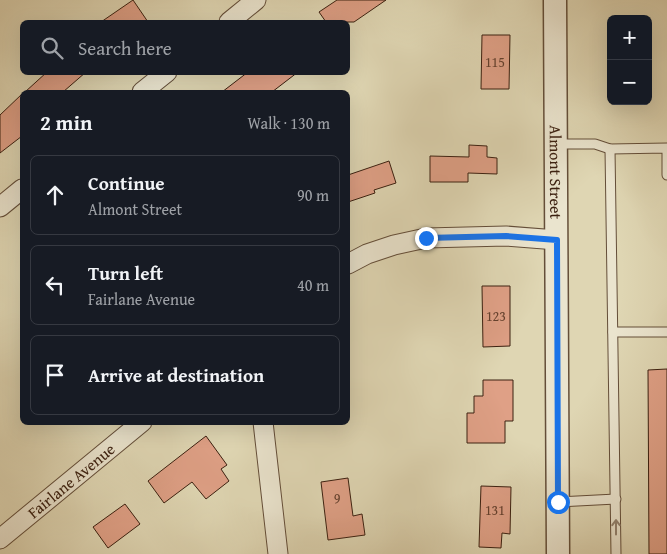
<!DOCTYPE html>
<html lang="en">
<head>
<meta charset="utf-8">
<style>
  body { margin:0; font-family:"Gentium Book Plus",serif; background:#242831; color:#f1f3f6 }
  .controls { position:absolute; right:15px; top:15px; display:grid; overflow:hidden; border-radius:8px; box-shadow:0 5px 20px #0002 }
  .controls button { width:45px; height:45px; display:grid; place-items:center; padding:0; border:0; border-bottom:1px solid #363941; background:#171b24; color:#f1f3f6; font:25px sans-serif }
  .stop { position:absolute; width:15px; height:15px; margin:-11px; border:4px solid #1a73e8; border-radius:50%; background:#fff }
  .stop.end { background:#1a73e8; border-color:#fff; box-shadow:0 1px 5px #0008 }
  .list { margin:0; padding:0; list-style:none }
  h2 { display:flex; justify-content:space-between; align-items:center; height:65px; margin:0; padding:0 20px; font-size:21px }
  h2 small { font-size:16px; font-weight:400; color:#9ea1a6 }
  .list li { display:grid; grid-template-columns:32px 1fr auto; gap:15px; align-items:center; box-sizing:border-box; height:80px; margin:0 10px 10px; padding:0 10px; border:1px solid #363941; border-radius:8px }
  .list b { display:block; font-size:19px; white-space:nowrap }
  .list p { margin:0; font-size:16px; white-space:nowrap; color:#9ea1a6 }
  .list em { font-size:16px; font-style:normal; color:#9ea1a6 }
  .icon { flex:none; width:28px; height:28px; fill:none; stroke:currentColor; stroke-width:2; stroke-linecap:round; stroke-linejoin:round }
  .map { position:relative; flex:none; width:667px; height:554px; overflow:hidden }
  .search { position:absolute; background:#171b24; box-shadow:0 5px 20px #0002; left:20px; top:20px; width:330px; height:55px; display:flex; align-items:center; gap:12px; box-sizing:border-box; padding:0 18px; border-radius:8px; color:#9ea1a6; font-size:19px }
  .panel { position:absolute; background:#171b24; box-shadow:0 5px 20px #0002; left:20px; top:90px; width:330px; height:335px; border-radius:8px }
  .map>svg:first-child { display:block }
</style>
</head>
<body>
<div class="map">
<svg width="667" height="554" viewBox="0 0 667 554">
  <rect width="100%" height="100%" fill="#dfd6b3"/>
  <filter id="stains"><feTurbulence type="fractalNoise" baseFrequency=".004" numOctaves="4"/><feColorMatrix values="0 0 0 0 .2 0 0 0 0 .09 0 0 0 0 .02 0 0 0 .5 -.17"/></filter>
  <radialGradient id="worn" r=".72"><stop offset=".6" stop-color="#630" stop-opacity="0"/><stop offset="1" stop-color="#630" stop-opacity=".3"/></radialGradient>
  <g fill="#dfa086" stroke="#3b2010">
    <polygon points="133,0 148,22 101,22"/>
    <polygon points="337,0 386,0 354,22 326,22 319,12"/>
    <polygon points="482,35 510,35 509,89 481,89"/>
    <polygon points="47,72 86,72 63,92 25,92"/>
    <polygon points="248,72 298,72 272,92 222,92"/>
    <polygon points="22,94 22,136 0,153 0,115"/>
    <polygon points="469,145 487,146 487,157 497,158 497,174 468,173 468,182 430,182 430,156 469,157"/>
    <polygon points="389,161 396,183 374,190 375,193 348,202 348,175"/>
    <polygon points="482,286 510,286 510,346 483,347"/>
    <polygon points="667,369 667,554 649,554 648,370"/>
    <polygon points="483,380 513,380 513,421 505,421 505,443 467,443 467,413 474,413 474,396 483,396"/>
    <polygon points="206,436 227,465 221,469 229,481 206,499 192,482 164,503 148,481"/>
    <polygon points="348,478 353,516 362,514 365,535 328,540 321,482"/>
    <polygon points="481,486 511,487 510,534 502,533 501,548 479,547"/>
    <polygon points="125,504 140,524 108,548 93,527"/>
  </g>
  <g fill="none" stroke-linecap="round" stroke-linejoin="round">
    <defs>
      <g id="service">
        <polyline points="557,144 595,144 610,149 667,148 667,175"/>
        <polyline points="610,149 616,554"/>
        <polyline points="613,332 667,332"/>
        <polyline points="558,502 616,499"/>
      </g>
      <g id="minor">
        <polyline points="229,22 256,0"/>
        <polyline points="142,92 167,72"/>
        <polyline points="0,207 22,189"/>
        <polyline points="348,264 367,254 394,245 426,238 506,236 557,240"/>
        <polyline points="263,422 278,554"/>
        <path id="s1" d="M0 539 142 422"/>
      </g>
      <g id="tertiary">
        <path id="s2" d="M555 0 558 554"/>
      </g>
    </defs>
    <use href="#service" stroke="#644e39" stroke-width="11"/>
    <use href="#minor" stroke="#644e39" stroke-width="21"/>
    <use href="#tertiary" stroke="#644e39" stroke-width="25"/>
    <use href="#service" stroke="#eae4ce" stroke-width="9"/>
    <use href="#minor" stroke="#eae4ce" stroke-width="19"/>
    <use href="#tertiary" stroke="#eae4ce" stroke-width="22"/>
  </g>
  <defs><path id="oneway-shaft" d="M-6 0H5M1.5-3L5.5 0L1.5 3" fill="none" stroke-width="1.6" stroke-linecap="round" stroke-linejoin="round" transform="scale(1.25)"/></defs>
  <use stroke="#92826f" href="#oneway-shaft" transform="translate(616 527) rotate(-90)"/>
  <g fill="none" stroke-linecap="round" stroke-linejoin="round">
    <polyline stroke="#1a73e8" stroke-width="6" points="426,238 506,236 557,240 558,502"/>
  </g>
  <g text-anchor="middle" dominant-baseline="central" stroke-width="4" stroke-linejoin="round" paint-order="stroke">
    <g font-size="14" fill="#64402e">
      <text x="495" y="62">115</text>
      <text x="496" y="316">123</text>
      <text x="337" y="498">9</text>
      <text x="495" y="510">131</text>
    </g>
    <g font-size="16" fill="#3b2010" stroke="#eae4ce">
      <text stroke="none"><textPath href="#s2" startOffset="172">Almont Street</textPath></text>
      <text stroke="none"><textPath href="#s1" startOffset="92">Fairlane Avenue</textPath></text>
    </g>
  </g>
  <rect width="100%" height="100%" filter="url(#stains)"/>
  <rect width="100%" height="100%" fill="url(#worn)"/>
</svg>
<div class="controls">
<button>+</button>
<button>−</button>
</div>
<div class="stop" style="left:558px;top:502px"></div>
<div class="stop end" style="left:426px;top:238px"></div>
<div class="search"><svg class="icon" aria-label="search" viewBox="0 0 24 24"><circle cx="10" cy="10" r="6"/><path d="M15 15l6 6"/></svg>Search here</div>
<section class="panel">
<h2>2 min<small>Walk · 130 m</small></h2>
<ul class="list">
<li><svg class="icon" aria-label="ahead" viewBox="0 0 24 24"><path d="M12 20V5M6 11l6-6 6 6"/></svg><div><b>Continue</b><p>Almont Street</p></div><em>90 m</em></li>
<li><svg class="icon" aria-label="left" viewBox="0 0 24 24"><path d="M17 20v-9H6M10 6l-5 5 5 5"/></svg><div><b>Turn left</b><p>Fairlane Avenue</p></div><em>40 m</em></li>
<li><svg class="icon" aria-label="arrive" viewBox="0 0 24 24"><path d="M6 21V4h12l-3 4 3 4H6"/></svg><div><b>Arrive at destination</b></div></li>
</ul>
</section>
</div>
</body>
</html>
